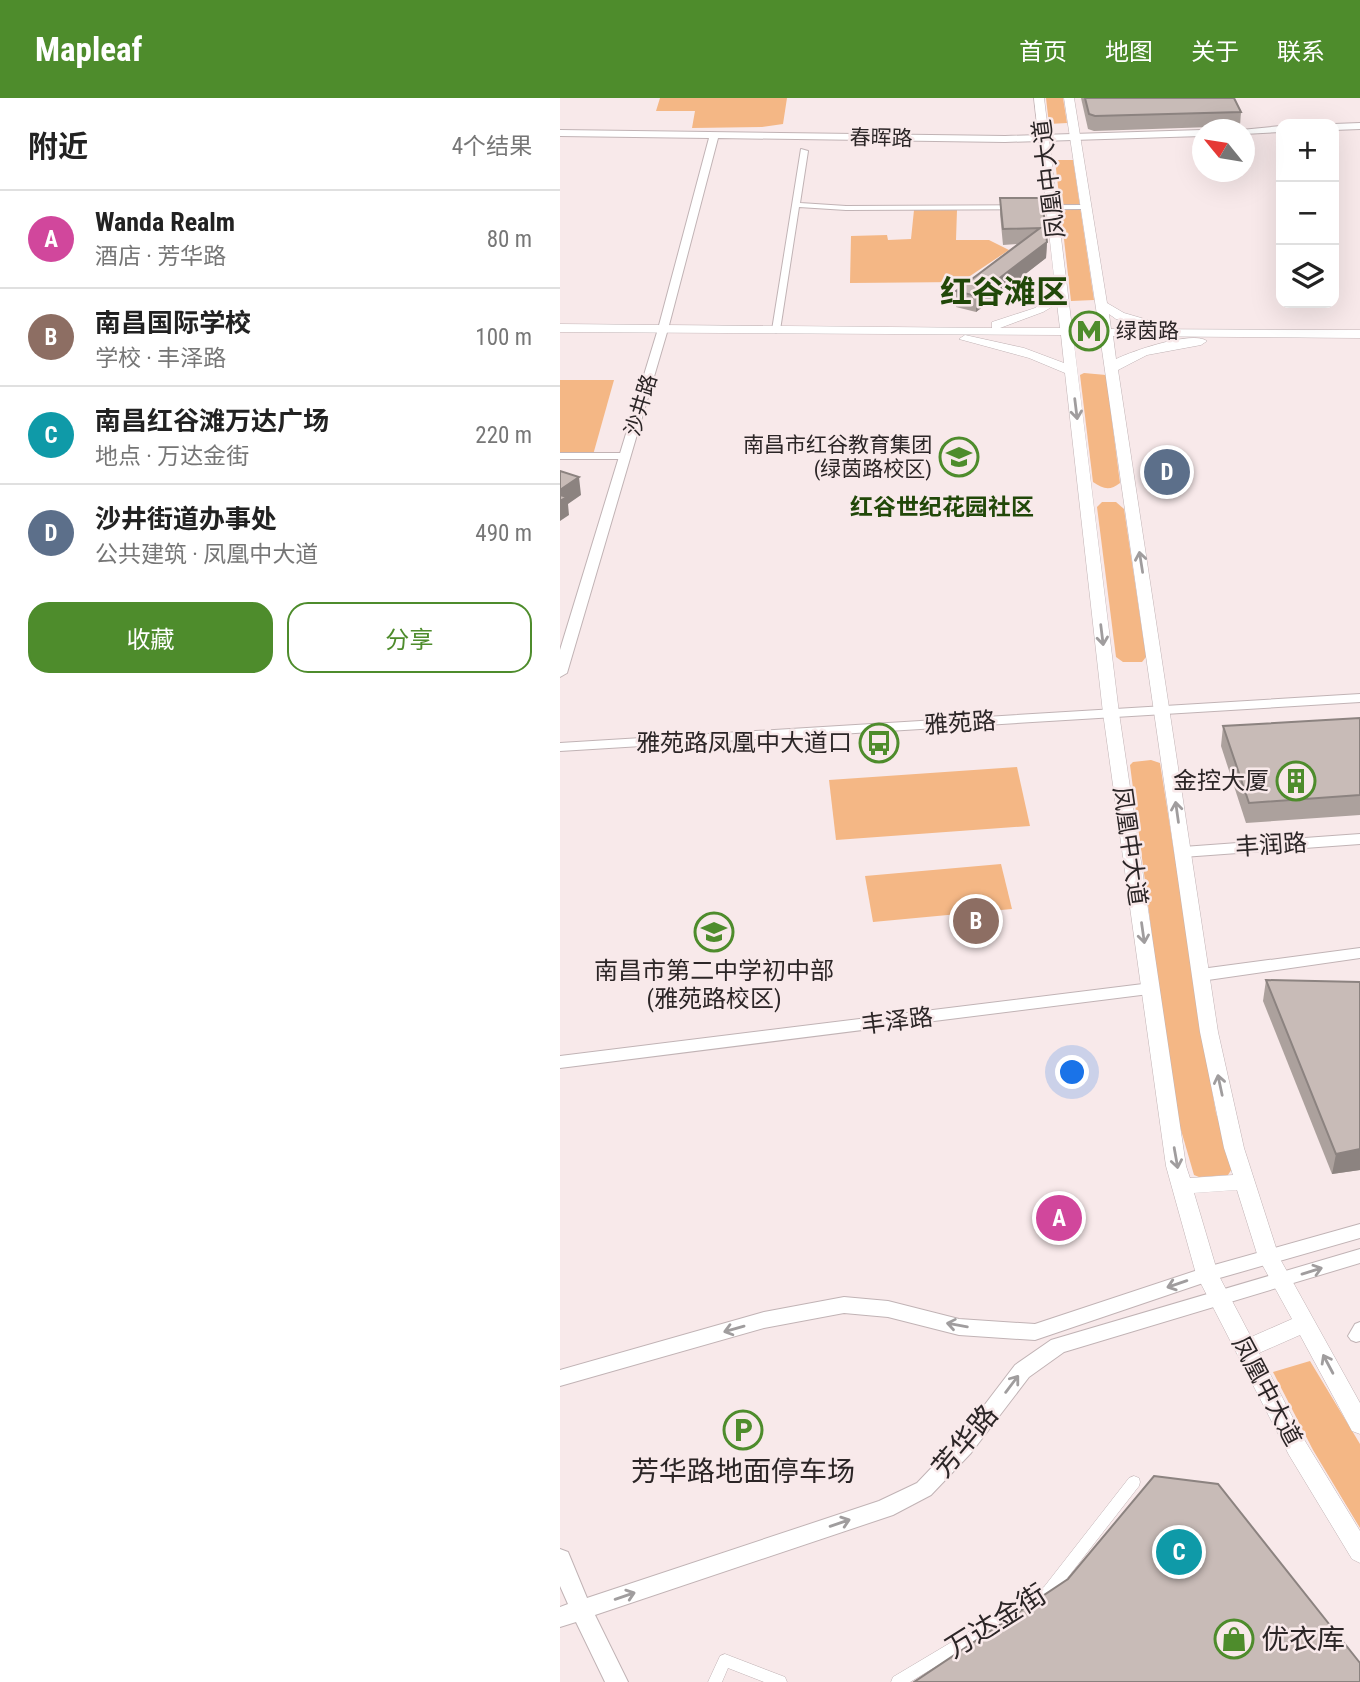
<!DOCTYPE html>
<html lang="zh">
<head>
<meta charset="utf-8">
<style>
  body { margin:0; font-family:"Roboto Condensed","Noto Sans SC",sans-serif; background:#f6f6f6; color:#222 }
  .controls { position:absolute; right:21px; top:21px; display:grid; overflow:hidden; border-radius:14px; box-shadow:0 7px 28px #0002 }
  .controls button { width:63px; height:63px; display:grid; place-items:center; padding:0; border:0; border-bottom:2px solid #e0e0e0; background:#fff; color:#222; font:35px sans-serif }
  .compass { position:absolute; left:632px; top:21px; width:63px; height:63px; border-radius:50%; background:#fff; box-shadow:0 7px 28px #0002; rotate:300deg }
  .you { position:absolute; left:513px; top:975px; width:24px; height:24px; margin:-18px; border:5px solid #fff; border-radius:50%; background:#1a73e8; box-shadow:0 0 0 10px #1a73e833 }
  .badge { display:grid; place-items:center; width:46px; height:46px; border-radius:50%; background:#4e8c2c; color:#fff; font-size:23px; font-weight:700 }
  .pin { position:absolute; translate:-50% -50%; border:4px solid #fff; box-shadow:0 2px 7px #0006 }
  .list { margin:0; padding:0; list-style:none }
  h2 { display:flex; justify-content:space-between; align-items:center; height:91px; margin:0; padding:0 28px; font-size:30px }
  h2 small { font-size:23px; font-weight:400; color:#767676 }
  .list li { display:grid; grid-template-columns:46px 1fr auto; gap:21px; align-items:center; box-sizing:border-box; height:98px; padding:0 28px; border-top:2px solid #e0e0e0 }
  .list b { display:block; font-size:26px; white-space:nowrap }
  .list p { margin:0; font-size:23px; white-space:nowrap; color:#767676 }
  .list em { font-size:23px; font-style:normal; color:#767676 }
  .actions { display:flex; gap:14px; padding:21px 28px }
  .actions a { flex:1; padding:16px 0; border:2px solid #4e8c2c; border-radius:21px; text-align:center; font-size:24px; color:#4e8c2c }
  .actions .main { background:#4e8c2c; color:#fff }
  .icon { flex:none; width:38px; height:38px; fill:none; stroke:currentColor; stroke-width:2; stroke-linecap:round; stroke-linejoin:round }
  .map { position:relative; flex:none; width:800px; height:1584px; overflow:hidden }
  header { display:flex; align-items:center; gap:42px; box-sizing:border-box; height:98px; padding:0 35px; background:#4e8c2c; color:#fff }
  header strong { font-size:33px }
  nav { display:flex; gap:38px; margin-inline-start:auto; font-size:24px }
  main { display:flex }
  aside { flex:1; background:#fff }
  .map>svg:first-child { display:block }
</style>
</head>
<body>
<header>
<strong>Mapleaf</strong>
<nav><a>首页</a><a>地图</a><a>关于</a><a>联系</a></nav>
</header>
<main>
<aside>
<h2>附近<small>4个结果</small></h2>
<ul class="list">
<li><span class="badge" style="background:#d1479c">A</span><div><b>Wanda Realm</b><p>酒店 · 芳华路</p></div><em>80 m</em></li>
<li><span class="badge" style="background:#8d6e63">B</span><div><b>南昌国际学校</b><p>学校 · 丰泽路</p></div><em>100 m</em></li>
<li><span class="badge" style="background:#0f9aa8">C</span><div><b>南昌红谷滩万达广场</b><p>地点 · 万达金街</p></div><em>220 m</em></li>
<li><span class="badge" style="background:#5c6f8a">D</span><div><b>沙井街道办事处</b><p>公共建筑 · 凤凰中大道</p></div><em>490 m</em></li>
</ul>
<div class="actions"><a class="main">收藏</a><a>分享</a></div>
</aside>
<div class="map">
<svg width="800" height="1584" viewBox="0 0 800 1584">
  <rect width="100%" height="100%" fill="#f8e9ea"/>
  <g fill="#f4b785">
    <polygon points="100,0 227,0 223,26 202,29 132,30 135,13 96,13"/>
    <polygon points="486,0 503,0 507,25 489,26"/>
    <polygon points="495,62 513,62 534,202 511,203"/>
    <polygon points="354,112 397,112 396,142 429,142 449,152 401,184 290,185 291,138 327,137 328,142 351,141"/>
    <path d="M524 275 546 277 560 385C550 393 543 391 533 384L520 277Z"/>
    <polygon points="0,282 54,282 33,357 0,356"/>
    <polygon points="542,404 556,404 564,411 586,559 582,564 563,564 556,559 537,409"/>
    <polygon points="591,662 600,665 648,970 656,1015 673,1069 668,1077 639,1079 634,1077 614,1008 570,667 573,664"/>
    <polygon points="457,669 470,728 276,742 269,682"/>
    <polygon points="441,766 452,811 313,824 305,778"/>
    <polygon points="750,1263 800,1346 800,1430 753,1352 713,1274"/>
  </g>
  <g fill="none" stroke-linecap="round" stroke-linejoin="round">
    <defs>
      <g id="pedestrian">
        <polygon points="574,1378 579,1380 580,1384 579,1388 494,1497 350,1584 331,1584 333,1579 484,1489 569,1380"/>
        <polygon points="165,1556 225,1579 227,1584 204,1584 168,1570 162,1584 148,1584 160,1558"/>
      </g>
      <g id="minor">
        <polygon points="241,51 248,53 240,105 286,108 526,107 530,109 526,111 286,112 239,109 220,232 216,235 212,232"/>
        <polygon points="0,355 65,355 70,358 65,361 0,361"/>
        <polygon points="800,1224 800,1243 796,1244 791,1242 788,1238 795,1226"/>
      </g>
      <g id="tertiary">
        <polygon points="800,25 800,31 774,32 774,26"/>
        <polygon points="721,28 721,34 684,36 684,32 681,32"/>
        <polygon points="0,32 445,38 642,32 642,38 445,44 158,40 108,231 7,575 0,579 0,552 98,231 149,40 0,38"/>
        <polygon points="800,596 800,604 0,653 0,645"/>
        <polygon points="800,736 800,746 623,759 615,754 623,749"/>
        <polygon points="800,850 800,860 641,883 633,877 641,871"/>
        <polygon points="591,885 597,887 599,891 597,895 0,970 0,958"/>
        <polygon points="800,1126 800,1140 649,1183 475,1242 399,1237 328,1219 284,1215 204,1230 0,1288 0,1272 204,1214 284,1199 328,1203 399,1221 475,1226 647,1169"/>
        <polygon points="800,1151 800,1165 504,1254 469,1279 411,1355 371,1397 333,1417 35,1517 68,1584 45,1584 16,1524 0,1529 0,1509 8,1506 0,1488 0,1451 8,1454 27,1500 319,1403 357,1385 397,1343 455,1267 491,1242"/>
      </g>
      <path id="secondary" d="M474 0H484L512 230H539L504 0H514L547 205 564 215 602 226 596 230 556 221 549 216 551 231 800 232V240L553 238 556 261C572 253 633 232 647 243L641 247 587 257 558 272 658 934 684 1050 719 1159 800 1305V1336L792 1333 740 1237 699 1255 745 1343 800 1433V1465L792 1461 729 1357 636 1176 606 1068 543 615 505 275 469 260 399 241 405 237 464 250 504 265 501 237 0 234V226L432 230V224L475 210 496 197ZM497 206 500 230H440L483 214ZM513 237 540 238 640 934 664 1050 673 1077 630 1080 626 1068 559 615ZM677 1092 698 1159 732 1221 691 1239 658 1176 634 1095Z"/>
    </defs>
    <use href="#pedestrian" stroke="#c1b3b5" stroke-width="1"/>
    <use href="#minor" stroke="#c1b3b5" stroke-width="2"/>
    <use href="#tertiary" stroke="#c1b3b5" stroke-width="2"/>
    <use href="#secondary" stroke="#c1b3b5" stroke-width="1"/>
    <use href="#pedestrian" fill="#fff" fill-rule="evenodd"/>
    <use href="#minor" fill="#fff" fill-rule="evenodd"/>
    <use href="#tertiary" fill="#fff" fill-rule="evenodd"/>
    <use href="#secondary" fill="#fff" fill-rule="evenodd"/>
  </g>
  <g fill="#aca19d">
    <polygon points="521,0 674,0 681,14 680,28 534,33 528,31"/>
    <polygon points="440,100 482,100 487,144 486,160 416,214 396,209 396,193 457,146 443,147 440,116"/>
    <polygon points="800,620 800,717 686,725 661,648 663,628"/>
    <polygon points="706,882 800,884 800,1072 772,1076 703,903"/>
  </g>
  <g fill="#8c8380">
    <polygon points="487,144 486,160 416,214 416,198"/>
    <polygon points="19,379 21,397 8,406 9,417 0,423 0,392"/>
    <polygon points="800,1051 800,1072 772,1076 776,1056"/>
  </g>
  <g fill="#c8bbb7" stroke="#8c8380" stroke-width="2">
    <polygon points="525,0 674,0 681,14 535,18 529,16"/>
    <polygon points="440,100 482,100 487,144 416,198 396,193 480,130 443,131"/>
    <polygon points="0,373 19,379 0,392"/>
    <polygon points="0,397 7,399 0,403"/>
    <polygon points="800,620 800,697 689,705 663,628"/>
    <polygon points="706,882 800,884 800,1051 776,1056"/>
    <polygon points="594,1378 658,1386 800,1565 800,1584 354,1584 508,1481"/>
  </g>
  <defs><path id="oneway-shaft" d="M-6 0H5M1.5-3L5.5 0L1.5 3" fill="none" stroke-width="1.6" stroke-linecap="round" stroke-linejoin="round" transform="scale(1.75)"/></defs>
  <g stroke="#a09d9e">
    <use href="#oneway-shaft" transform="translate(516 311) rotate(83)"/>
    <use href="#oneway-shaft" transform="translate(581 464) rotate(-99)"/>
    <use href="#oneway-shaft" transform="translate(542 537) rotate(83)"/>
    <use href="#oneway-shaft" transform="translate(617 714) rotate(-98)"/>
    <use href="#oneway-shaft" transform="translate(583 835) rotate(82)"/>
    <use href="#oneway-shaft" transform="translate(660 987) rotate(-102)"/>
    <use href="#oneway-shaft" transform="translate(616 1060) rotate(80)"/>
    <use href="#oneway-shaft" transform="translate(752 1173) rotate(-17)"/>
    <use href="#oneway-shaft" transform="translate(617 1186) rotate(161)"/>
    <use href="#oneway-shaft" transform="translate(397 1227) rotate(-170)"/>
    <use href="#oneway-shaft" transform="translate(174 1231) rotate(164)"/>
    <use href="#oneway-shaft" transform="translate(768 1266) rotate(-118)"/>
    <use href="#oneway-shaft" transform="translate(452 1286) rotate(-53)"/>
    <use href="#oneway-shaft" transform="translate(280 1425) rotate(-19)"/>
    <use href="#oneway-shaft" transform="translate(65 1498) rotate(-19)"/>
  </g>
  <defs>
    <symbol id="metro-ring" viewBox="-11 -11 22 22"><circle r="9.5" fill="#f8e9ea" stroke="#4e8c2c" stroke-width="1.5"/><path d="M-5.5 5V-5H-3L0 0L3-5H5.5V5H3V-.5L0 4L-3-.5V5Z" fill="#4e8c2c"/></symbol>
    <symbol id="school-ring" viewBox="-11 -11 22 22"><circle r="9.5" fill="#f8e9ea" stroke="#4e8c2c" stroke-width="1.5"/><path d="M0-5L7-2L0 1L-7-2ZM-4 1L0 2.5L4 1V4Q0 6-4 4Z" fill="#4e8c2c"/></symbol>
    <symbol id="bus-ring" viewBox="-11 -11 22 22"><circle r="9.5" fill="#f8e9ea" stroke="#4e8c2c" stroke-width="1.5"/><path d="M-5-6H5V4H4V6H2V4H-2V6H-4V4H-5ZM-3.5-4V0h7V-4ZM-3.5 1.2v1.5H-2V1.2ZM2 1.2v1.5H3.5V1.2Z" fill="#4e8c2c"/></symbol>
    <symbol id="building-ring" viewBox="-11 -11 22 22"><circle r="9.5" fill="#f8e9ea" stroke="#4e8c2c" stroke-width="1.5"/><path d="M-4-6H4V6H1V3H-1V6H-4ZM-2.5-4.3h1.7v1.8h-1.7ZM.8-4.3h1.7v1.8H.8ZM-2.5-1h1.7V.8h-1.7ZM.8-1h1.7V.8H.8Z" fill="#4e8c2c"/></symbol>
    <symbol id="parking-ring" viewBox="-11 -11 22 22"><circle r="9.5" fill="#f8e9ea" stroke="#4e8c2c" stroke-width="1.5"/><path d="M-3.5-5.5H1a3.5 3.5 0 0 1 0 7H-1V5.5H-3.5ZM-1-3.4V-.6H.8a1.4 1.4 0 0 0 0-2.8Z" fill="#4e8c2c"/></symbol>
    <symbol id="shop-ring" viewBox="-11 -11 22 22"><circle r="9.5" fill="#f8e9ea" stroke="#4e8c2c" stroke-width="1.5"/><path d="M-5-2.5h2.3a2.7 3.5 0 0 1 5.4 0H5L5.5 6h-11ZM-1.5-2.5h3a1.5 2.3 0 0 0-3 0Z" fill="#4e8c2c"/></symbol>
  </defs>
  <g fill-rule="evenodd">
    <use href="#metro-ring" x="507" y="211" width="44" height="44"/>
    <use href="#school-ring" x="377" y="337" width="44" height="44"/>
    <use href="#bus-ring" x="297" y="623" width="44" height="44"/>
    <use href="#building-ring" x="714" y="661" width="44" height="44"/>
    <use href="#school-ring" x="132" y="812" width="44" height="44"/>
    <use href="#parking-ring" x="161" y="1310" width="44" height="44"/>
    <use href="#shop-ring" x="652" y="1519" width="44" height="44"/>
  </g>
  <g text-anchor="middle" dominant-baseline="central" stroke-width="5" stroke-linejoin="round" paint-order="stroke">
    <g font-size="21" fill="#2c2627" stroke="#f8e9ea">
      <text transform="translate(321 40) rotate(1)">春晖路</text>
      <text transform="translate(81 307) rotate(-73)">沙井路</text>
    </g>
    <g font-size="21" fill="#2c2627" stroke="#f8e9ea" text-anchor="start">
      <text x="556" y="233">绿茵路</text>
      <text x="372" y="347" text-anchor="end">南昌市红谷教育集团<tspan x="372" dy="24">(绿茵路校区)</tspan></text>
    </g>
    <g font-size="23" font-weight="bold" fill="#214809" stroke="#f8e9ea">
      <text x="382" y="409">红谷世纪花园社区</text>
    </g>
    <g font-size="24" fill="#2c2627" stroke="#f8e9ea">
      <text transform="translate(489 81) rotate(-97)">凤凰中大道</text>
      <text transform="translate(400 625) rotate(-4)">雅苑路</text>
      <text transform="translate(711 747) rotate(-4)">丰润路</text>
      <text transform="translate(570 748) rotate(82)">凤凰中大道</text>
      <text transform="translate(337 923) rotate(-7)">丰泽路</text>
      <text transform="translate(707 1293) rotate(62)">凤凰中大道</text>
    </g>
    <g font-size="24" fill="#2c2627" stroke="#f8e9ea" text-anchor="end">
      <text x="292" y="645">雅苑路凤凰中大道口</text>
      <text x="709" y="683">金控大厦</text>
      <text x="154" y="873" text-anchor="middle">南昌市第二中学初中部<tspan x="154" dy="28">(雅苑路校区)</tspan></text>
    </g>
    <g font-size="28" fill="#2c2627" stroke="#f8e9ea">
      <text transform="translate(405 1343) rotate(-50)">芳华路</text>
      <text transform="translate(436 1523) rotate(-32)">万达金街</text>
    </g>
    <g font-size="28" fill="#2c2627" stroke="#f8e9ea">
      <text x="183" y="1373">芳华路地面停车场</text>
      <text x="701" y="1541" text-anchor="start">优衣库</text>
    </g>
    <g font-size="32" font-weight="bold" fill="#214809" stroke="#f8e9ea">
      <text x="444" y="194">红谷滩区</text>
    </g>
  </g>
</svg>
<div class="controls">
<button>+</button>
<button>−</button>
<button><svg class="icon" aria-label="layers" viewBox="0 0 24 24"><path d="M12 4l9 5-9 5-9-5zM3 14l9 5 9-5"/></svg></button>
</div>
<svg class="compass" viewBox="-18 -18 36 36"><path d="M0-13l5 13h-10z" fill="#e53935"/><path d="M0 13l5-13h-10z" fill="#767676"/></svg>
<div class="you"></div>
<div class="pin badge" style="left:499px;top:1120px;background:#d1479c">A</div>
<div class="pin badge" style="left:416px;top:823px;background:#8d6e63">B</div>
<div class="pin badge" style="left:619px;top:1454px;background:#0f9aa8">C</div>
<div class="pin badge" style="left:607px;top:374px;background:#5c6f8a">D</div>
</div>
</main>
</body>
</html>
